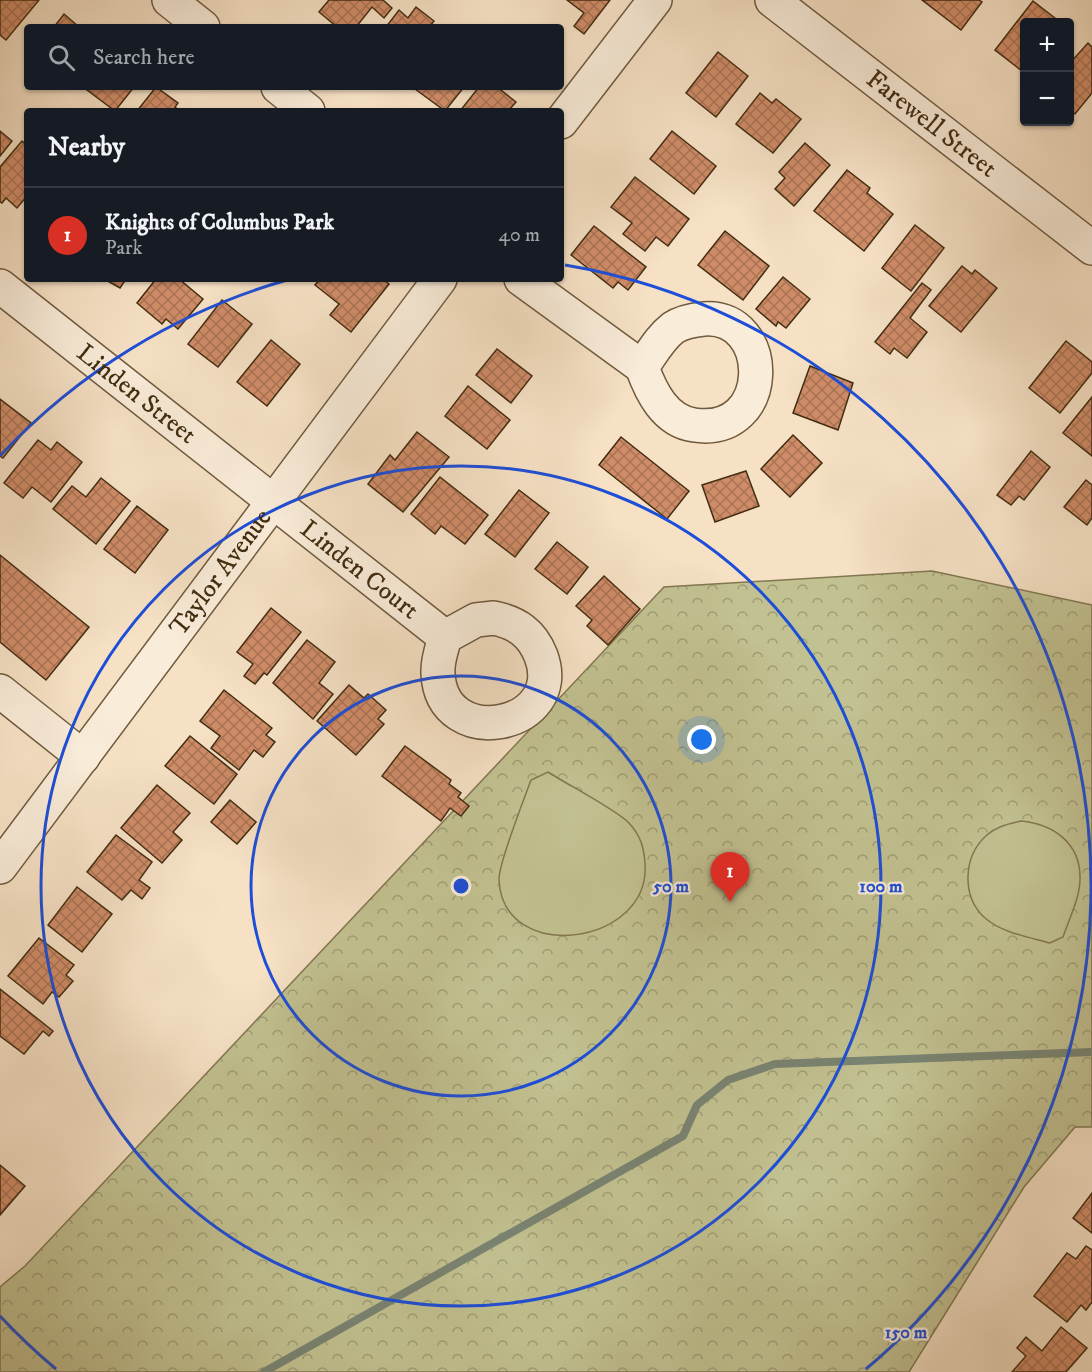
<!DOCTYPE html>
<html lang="en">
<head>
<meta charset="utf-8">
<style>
  body { margin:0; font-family:"IM FELL DW Pica",serif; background:#20242c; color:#f1f3f6 }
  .controls { position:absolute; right:18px; top:18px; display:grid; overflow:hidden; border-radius:6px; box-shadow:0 2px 4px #0004 }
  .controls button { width:54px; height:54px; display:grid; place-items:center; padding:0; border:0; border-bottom:2px solid #363941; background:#171b24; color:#f1f3f6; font:30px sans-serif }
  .you { position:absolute; left:702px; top:740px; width:21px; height:21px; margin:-15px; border:4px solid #fff; border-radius:50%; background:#1a73e8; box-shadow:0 0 0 9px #1a73e833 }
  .badge { display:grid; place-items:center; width:39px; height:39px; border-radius:50%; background:#d93025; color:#fff; font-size:20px; font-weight:700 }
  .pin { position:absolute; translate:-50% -50px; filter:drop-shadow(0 2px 3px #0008) }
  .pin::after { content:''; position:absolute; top:32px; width:21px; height:18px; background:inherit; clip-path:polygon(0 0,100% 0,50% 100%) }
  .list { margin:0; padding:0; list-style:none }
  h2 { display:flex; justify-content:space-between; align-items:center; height:78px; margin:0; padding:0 24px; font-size:26px }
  h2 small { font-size:20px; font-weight:400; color:#9ea1a6 }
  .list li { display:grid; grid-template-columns:39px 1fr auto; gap:18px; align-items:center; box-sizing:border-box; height:96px; padding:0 24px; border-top:2px solid #363941 }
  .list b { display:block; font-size:22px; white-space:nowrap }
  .list p { margin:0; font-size:20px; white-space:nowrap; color:#9ea1a6 }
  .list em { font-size:20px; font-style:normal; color:#9ea1a6 }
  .icon { flex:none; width:33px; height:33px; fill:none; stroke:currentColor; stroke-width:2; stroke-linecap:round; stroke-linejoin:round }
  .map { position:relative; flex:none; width:1092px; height:1372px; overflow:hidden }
  .search { position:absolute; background:#171b24; box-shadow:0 2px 4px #0004; left:24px; top:24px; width:540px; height:66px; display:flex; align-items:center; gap:15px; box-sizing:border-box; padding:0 21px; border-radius:6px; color:#9ea1a6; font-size:22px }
  .panel { position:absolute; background:#171b24; box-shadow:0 2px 4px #0004; left:24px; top:108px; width:540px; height:174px; border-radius:6px }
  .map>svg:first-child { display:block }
</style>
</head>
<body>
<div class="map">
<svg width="1092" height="1372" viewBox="0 0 1092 1372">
  <defs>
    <pattern id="park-crowns" width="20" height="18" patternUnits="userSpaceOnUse" patternTransform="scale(1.5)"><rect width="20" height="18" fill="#c2c191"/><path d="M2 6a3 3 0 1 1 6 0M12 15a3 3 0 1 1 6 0" fill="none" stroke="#9f9d75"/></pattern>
    <pattern id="building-cross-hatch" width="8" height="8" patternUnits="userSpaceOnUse" patternTransform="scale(1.5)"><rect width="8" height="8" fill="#cf8c68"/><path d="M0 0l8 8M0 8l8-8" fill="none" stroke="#aa7354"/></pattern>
  </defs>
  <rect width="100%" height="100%" fill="#f6e1c5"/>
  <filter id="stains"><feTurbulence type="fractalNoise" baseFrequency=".00333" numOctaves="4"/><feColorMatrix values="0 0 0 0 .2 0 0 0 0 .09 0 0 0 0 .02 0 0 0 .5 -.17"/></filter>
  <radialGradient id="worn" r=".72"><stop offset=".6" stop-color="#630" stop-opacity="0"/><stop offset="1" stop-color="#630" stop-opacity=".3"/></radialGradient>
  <polygon fill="url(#park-crowns)" stroke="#827751" stroke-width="1.5" points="932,571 1092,605 1092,1127 1075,1127 1024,1187 909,1372 0,1372 0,1287 25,1266 664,587"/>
  <g fill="#c2c191" stroke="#827751" stroke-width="1.5">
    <path d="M548 772C568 785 615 809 629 823 641 836 644 848 645 864 651 945 503 966 499 880 498 865 524 799 531 780Z"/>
    <path d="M1021 821C1053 824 1081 843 1080 879 1080 898 1069 919 1063 937L1050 943C1029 937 1002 933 985 918 961 896 963 856 987 835 997 826 1009 824 1021 821Z"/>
  </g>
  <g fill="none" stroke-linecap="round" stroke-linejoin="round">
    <polyline stroke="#798472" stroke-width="8" points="264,1372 683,1136 697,1105 728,1080 775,1064 1092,1052"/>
  </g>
  <g fill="url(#building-cross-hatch)" stroke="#422d11" stroke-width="1.5">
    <polygon points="0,0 39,0 6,40 0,35"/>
    <polygon points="329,0 383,0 392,8 384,18 372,7 356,27 337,27 319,12"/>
    <polygon points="567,0 610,0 584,34 574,26 584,13"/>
    <polygon points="922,0 979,0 982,2 961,30"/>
    <polygon points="1033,1 1060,22 1024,22 1024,67 1022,71 995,50"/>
    <polygon points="416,7 434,21 429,27 386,27 399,10 408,18"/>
    <polygon points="64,14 79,27 54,27"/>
    <polygon points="1088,43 1092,47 1092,93 1075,114 1070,109 1070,63"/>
    <polygon points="718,52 748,76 716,117 686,93"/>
    <polygon points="83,87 134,87 115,111"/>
    <polygon points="156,87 178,103 175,107 180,111 137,111"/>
    <polygon points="417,87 464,87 445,111 415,89"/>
    <polygon points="479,87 497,87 516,102 508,111 460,111"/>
    <polygon points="760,93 772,103 776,99 801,119 773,153 736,124"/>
    <polygon points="0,131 12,141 0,156"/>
    <polygon points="672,131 716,166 694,194 650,159"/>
    <polygon points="22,141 27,145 27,196 17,208 6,198 2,203 0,202 0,167"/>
    <polygon points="805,143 830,165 794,206 775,189 785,178 779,172"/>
    <polygon points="847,170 870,188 867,193 893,214 864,251 814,211"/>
    <polygon points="635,177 689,219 668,246 656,237 645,251 623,234 632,223 611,207"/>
    <polygon points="915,225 944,248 911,291 882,268"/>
    <polygon points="594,226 646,267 628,290 618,282 613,288 571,255"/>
    <polygon points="725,231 769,266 743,300 698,265"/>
    <polygon points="962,266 972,274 975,270 997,288 961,332 929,306"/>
    <polygon points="783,277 810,299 786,328 778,322 776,326 756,309"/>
    <polygon points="104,279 126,279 120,288"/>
    <polygon points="156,279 179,279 203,299 178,329 166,319 162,324 137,303"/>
    <polygon points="320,279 383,279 389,284 351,332 330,315 339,304 315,285"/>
    <polygon points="922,283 931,290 910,318 927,332 907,358 894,348 890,354 875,342"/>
    <polygon points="222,300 252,324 218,367 188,344"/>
    <polygon points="271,340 300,364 267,406 237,382"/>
    <polygon points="1066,341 1092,362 1092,373 1060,413 1029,388"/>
    <polygon points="497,349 532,376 511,403 476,375"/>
    <polygon points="810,366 853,383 838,430 793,413"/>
    <polygon points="468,386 510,420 487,449 445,416"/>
    <polygon points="1092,397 1092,456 1063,433"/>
    <polygon points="0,399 31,423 3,458 0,456"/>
    <polygon points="417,432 449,457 403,512 368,484 390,455 395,460"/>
    <polygon points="793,435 822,463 790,497 761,469"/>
    <polygon points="621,437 689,491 667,519 599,465"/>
    <polygon points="38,440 51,450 57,442 82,462 51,502 32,487 23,498 4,483"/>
    <polygon points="1031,451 1050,467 1024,500 1019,496 1011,505 997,495"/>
    <polygon points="746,471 759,506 715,522 702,485"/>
    <polygon points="440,477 488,515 465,544 441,526 435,534 411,514"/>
    <polygon points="101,478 130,501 96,544 53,509 72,486 86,497"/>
    <polygon points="1086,480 1092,485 1092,518 1087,525 1064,507"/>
    <polygon points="519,490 549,513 515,557 485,534"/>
    <polygon points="137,506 168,530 135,573 104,549"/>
    <polygon points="557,542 588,567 567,594 535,569"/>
    <polygon points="0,555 89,627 46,680 0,642"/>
    <polygon points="604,576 640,609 608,645 587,626 592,620 576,606"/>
    <polygon points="271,608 301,632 267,675 264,673 255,684 244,676 253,664 237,652"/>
    <polygon points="307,640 335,662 319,683 333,694 313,719 273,683"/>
    <polygon points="349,685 364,698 368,694 386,710 378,719 384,724 356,755 317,721"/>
    <polygon points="224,690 272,728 266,735 275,742 263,757 254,750 239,770 211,748 220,736 200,721"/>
    <polygon points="190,736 237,774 214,804 165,766"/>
    <polygon points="405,746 451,780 449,784 461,793 458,797 469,806 461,816 450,808 441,821 382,776"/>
    <polygon points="157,785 190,813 173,832 182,840 162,863 121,828"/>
    <polygon points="230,800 256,822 237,844 211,822"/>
    <polygon points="116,835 152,862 139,880 150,888 142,899 131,890 122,900 87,872"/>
    <polygon points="77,887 112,914 82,952 48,925"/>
    <polygon points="39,938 74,965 66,975 73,981 59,997 52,992 43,1004 8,976"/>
    <polygon points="0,989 53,1031 49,1036 43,1031 24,1054 0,1036"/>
    <polygon points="0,1165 25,1186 0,1215"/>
    <polygon points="1092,1193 1092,1233 1073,1218"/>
    <polygon points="1086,1246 1092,1250 1092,1302 1086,1310 1081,1305 1067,1322 1034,1296 1067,1253 1076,1259"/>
    <polygon points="1061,1327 1087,1348 1066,1372 1012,1372 1026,1356 1017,1348 1026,1337 1042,1351"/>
  </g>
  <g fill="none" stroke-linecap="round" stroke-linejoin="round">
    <defs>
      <g id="minor">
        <polyline points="169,0 203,27"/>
        <path id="s1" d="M772 0 1092 248"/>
        <polyline points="278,87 308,111"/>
        <polyline points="561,122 655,0"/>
        <path d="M521 279 642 367C651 392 665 421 694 425 775 437 774 314 704 319 693 320 682 322 673 328 660 338 652 353 642 367"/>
        <path id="s2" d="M0 286 445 637"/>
        <path d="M494 618C517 623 532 633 541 656 568 728 441 753 438 673 437 662 442 648 445 637L476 620Z"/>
        <polyline points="0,691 83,757"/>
        <path id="s3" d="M0 867 440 279"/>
      </g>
    </defs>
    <use href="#minor" stroke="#6f5a3e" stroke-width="36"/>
    <use href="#minor" stroke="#f9ecd9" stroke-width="33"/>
  </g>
  <g fill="none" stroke="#1d4ed8" stroke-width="3">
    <circle cx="461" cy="886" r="210"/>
    <circle cx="461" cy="886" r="420"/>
    <path d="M56 1369A630 630 0 0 1 0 1316M0 456A630 630 0 0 1 287 280M565 265A630 630 0 0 1 866 1369"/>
  </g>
  <g text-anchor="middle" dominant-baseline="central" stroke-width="4.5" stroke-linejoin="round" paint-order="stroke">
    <g font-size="26" fill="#422d11" stroke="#f9ecd9">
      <text stroke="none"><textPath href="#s1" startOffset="202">Farewell Street</textPath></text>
      <text stroke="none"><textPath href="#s2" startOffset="174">Linden Street</textPath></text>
      <text stroke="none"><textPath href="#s2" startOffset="458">Linden Court</textPath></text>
      <text stroke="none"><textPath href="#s3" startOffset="368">Taylor Avenue</textPath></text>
    </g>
  </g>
  <circle cx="461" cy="886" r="9" fill="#1d4ed8" stroke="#f9ecd9" stroke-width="3"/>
  <g font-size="18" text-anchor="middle" font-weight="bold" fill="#1d4ed8" stroke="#f9ecd9" stroke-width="4.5" stroke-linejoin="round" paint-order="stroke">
    <text x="671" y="892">50 m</text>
    <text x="881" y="892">100 m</text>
    <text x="906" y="1338">150 m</text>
  </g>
  <rect width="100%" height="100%" filter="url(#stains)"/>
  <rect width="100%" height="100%" fill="url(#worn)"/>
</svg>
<div class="controls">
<button>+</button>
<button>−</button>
</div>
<div class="you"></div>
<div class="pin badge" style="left:730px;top:902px">1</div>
<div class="search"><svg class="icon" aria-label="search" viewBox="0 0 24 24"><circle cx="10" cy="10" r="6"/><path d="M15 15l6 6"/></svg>Search here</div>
<section class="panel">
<h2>Nearby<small></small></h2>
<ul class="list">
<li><span class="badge">1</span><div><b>Knights of Columbus Park</b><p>Park</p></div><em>40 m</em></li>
</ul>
</section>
</div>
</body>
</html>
